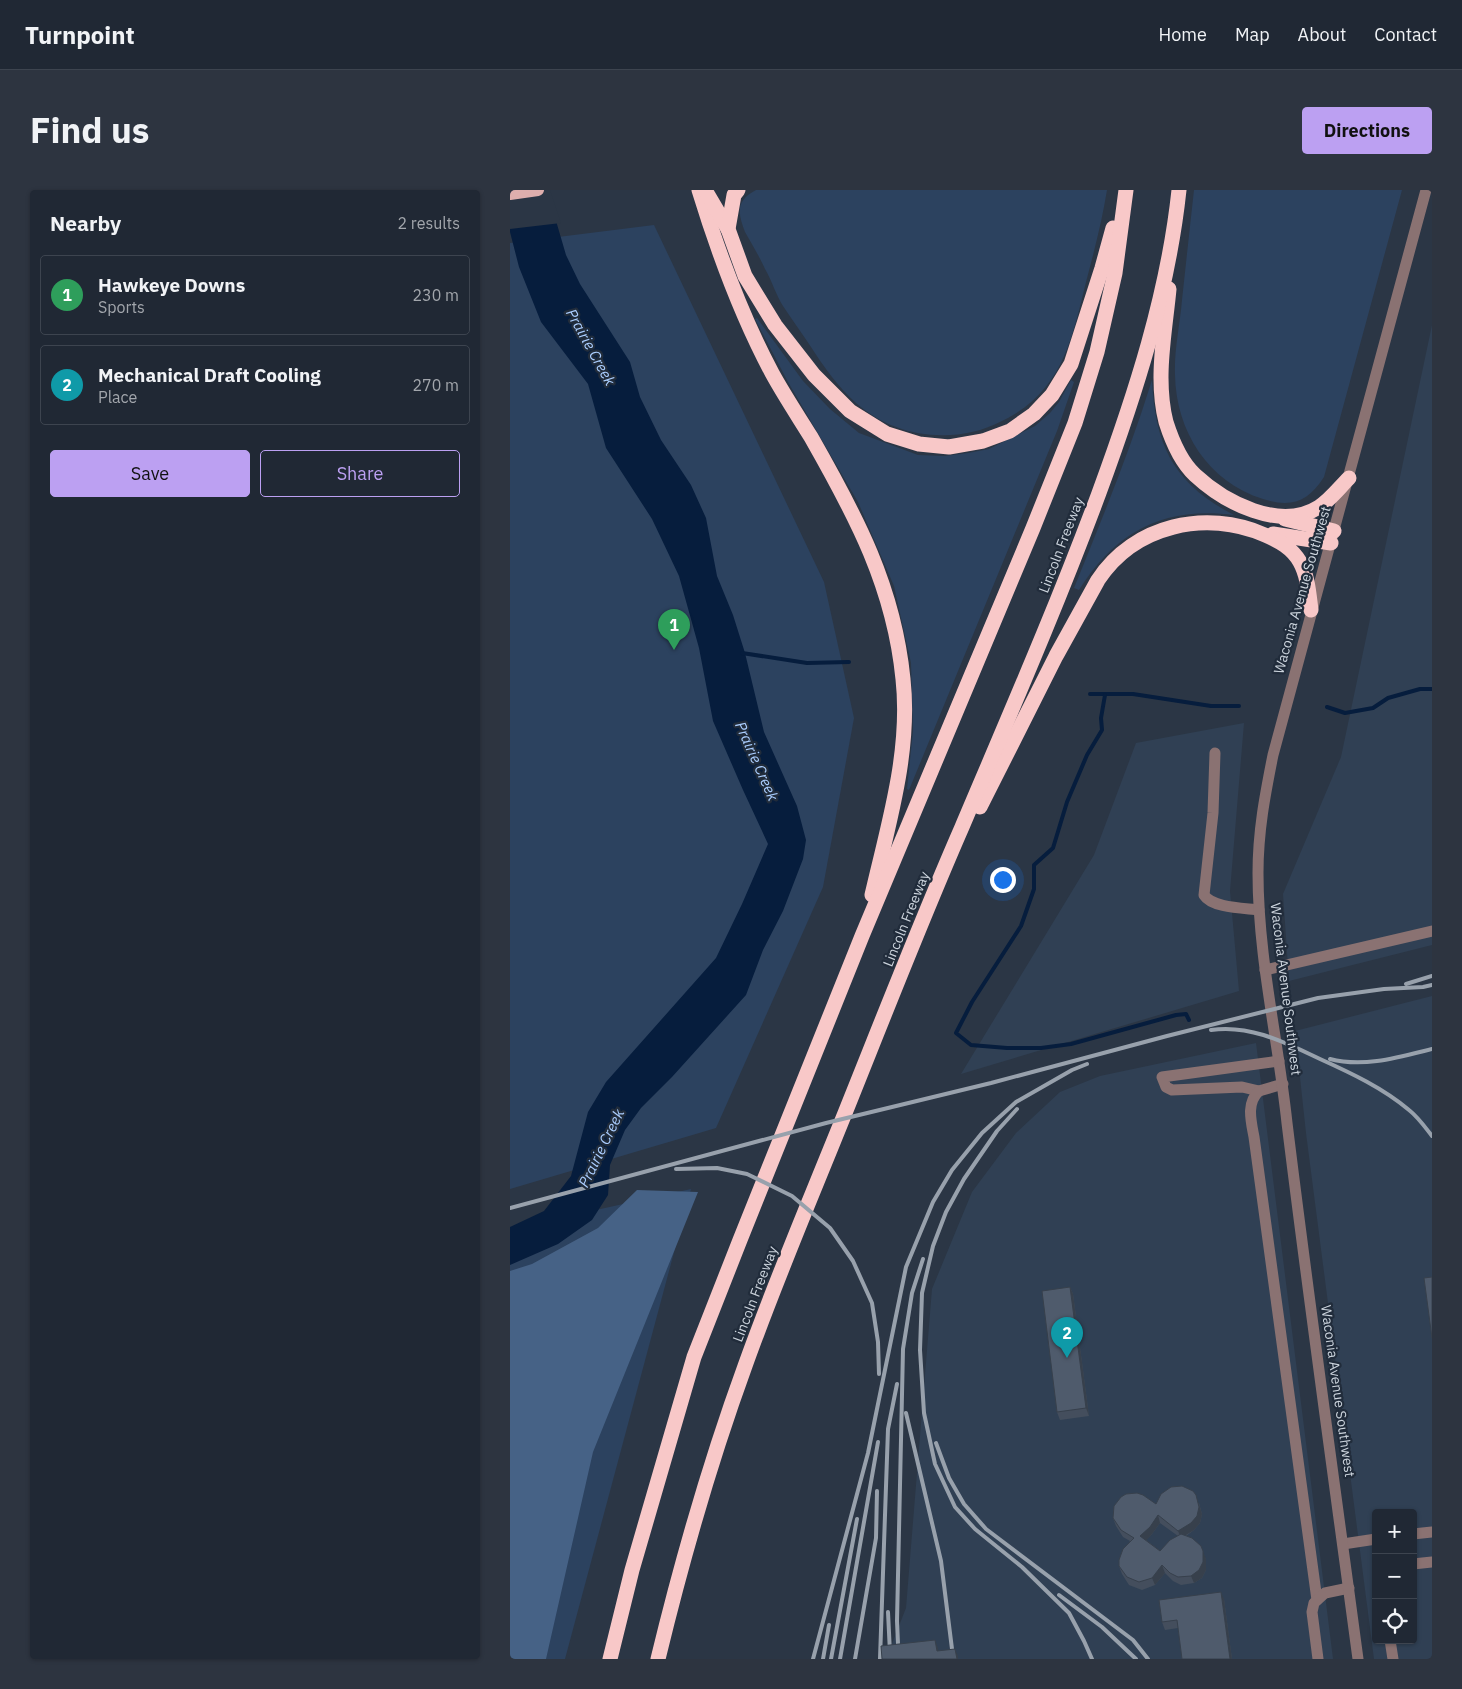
<!DOCTYPE html>
<html lang="en">
<head>
<meta charset="utf-8">
<style>
  body { margin:0; font-family:"IBM Plex Sans",sans-serif; background:#2d3440; color:#f1f3f6 }
  .controls { position:absolute; right:15px; bottom:15px; display:grid; overflow:hidden; border-radius:5px; box-shadow:0 1px 4px #0004 }
  .controls button { width:45px; height:45px; display:grid; place-items:center; padding:0; border:0; border-bottom:1px solid #3d444f; background:#202834; color:#f1f3f6; font:25px sans-serif }
  .you { position:absolute; left:492px; top:689px; width:18px; height:18px; margin:-12px; border:4px solid #fff; border-radius:50%; background:#1a73e8; box-shadow:0 0 0 8px #1a73e833 }
  .badge { display:grid; place-items:center; width:32px; height:32px; border-radius:50%; background:#bca0f2; color:#fff; font-size:16px; font-weight:700 }
  .pin { position:absolute; translate:-50% -41px; filter:drop-shadow(0 1px 2px #0008) }
  .pin::after { content:''; position:absolute; top:26px; width:18px; height:15px; background:inherit; clip-path:polygon(0 0,100% 0,50% 100%) }
  .list { margin:0; padding:0; list-style:none }
  h2 { display:flex; justify-content:space-between; align-items:center; height:65px; margin:0; padding:0 20px; font-size:21px }
  h2 small { font-size:16px; font-weight:400; color:#a2a6ac }
  .list li { display:grid; grid-template-columns:32px 1fr auto; gap:15px; align-items:center; box-sizing:border-box; height:80px; margin:0 10px 10px; padding:0 10px; border:1px solid #3d444f; border-radius:5px }
  .list b { display:block; font-size:19px; white-space:nowrap }
  .list p { margin:0; font-size:16px; white-space:nowrap; color:#a2a6ac }
  .list em { font-size:16px; font-style:normal; color:#a2a6ac }
  .actions { display:flex; gap:10px; padding:15px 20px }
  .actions a { flex:1; padding:11px 0; border:1px solid #bca0f2; border-radius:5px; text-align:center; font-size:18px; color:#bca0f2 }
  .actions .main { background:#bca0f2; color:#111 }
  .icon { flex:none; width:28px; height:28px; fill:none; stroke:currentColor; stroke-width:2; stroke-linecap:round; stroke-linejoin:round }
  .map { position:relative; flex:none; width:922px; height:1469px; overflow:hidden; border-radius:5px }
  header { display:flex; align-items:center; gap:30px; box-sizing:border-box; height:70px; padding:0 25px; background:#202834; border-bottom:1px solid #3d444f }
  header strong { font-size:24px }
  nav { display:flex; gap:28px; margin-inline-start:auto; font-size:18px }
  .intro { display:flex; align-items:center; justify-content:space-between; box-sizing:border-box; height:120px; padding:0 30px }
  h1 { margin:0; font-size:35px }
  .button { padding:12px 22px; border-radius:5px; background:#bca0f2; color:#111; font-size:18px; font-weight:700 }
  main { display:flex; gap:30px; padding:0 30px }
  aside { flex:1; background:#202834; border-radius:5px; box-shadow:0 1px 4px #0004 }
  .map>svg:first-child { display:block }
</style>
</head>
<body>
<header>
<strong>Turnpoint</strong>
<nav><a>Home</a><a>Map</a><a>About</a><a>Contact</a></nav>
</header>
<div class="intro"><h1>Find us</h1><a class="button">Directions</a></div>
<main>
<aside>
<h2>Nearby<small>2 results</small></h2>
<ul class="list">
<li><span class="badge" style="background:#2e9e5b">1</span><div><b>Hawkeye Downs</b><p>Sports</p></div><em>230 m</em></li>
<li><span class="badge" style="background:#0f9aa8">2</span><div><b>Mechanical Draft Cooling</b><p>Place</p></div><em>270 m</em></li>
</ul>
<div class="actions"><a class="main">Save</a><a>Share</a></div>
</aside>
<div class="map">
<svg width="922" height="1469" viewBox="0 0 922 1469">
  <rect width="100%" height="100%" fill="#2b3645"/>
  <g fill="#304054" fill-rule="evenodd">
    <polygon points="922,135 922,755 779,791 773,704 831,567"/>
    <polygon points="734,533 720,701 729,801 451,884 584,665 626,553"/>
    <path d="M922 806V1469H864L796 943 785 841ZM866 1323H903V1450H866Z"/>
    <polygon points="746,853 823,1469 376,1469 396,1418 422,1099 462,1002 506,943 550,902 590,886"/>
  </g>
  <g fill="#2c425f">
    <path d="M246 0H597C592 31 584 62 576 92 562 149 553 198 498 228 479 238 462 244 440 245 406 247 372 236 346 213 328 197 314 177 301 157 292 143 282 130 273 116 266 105 262 91 255 79 249 66 242 54 235 42 228 23 225 11 246 0Z"/>
    <path d="M684 0H892L814 287C798 312 781 318 753 309 698 292 666 241 665 185 664 160 670 134 672 110 676 73 680 36 684 0Z"/>
    <polygon points="144,35 314,392 344,528 313,697 206,938 0,999 0,53"/>
    <polygon points="247,128 293,191 320,219 349,243 408,265 435,266 458,263 479,259 525,236 540,223 549,212 561,190 564,192 547,241 399,600 397,599 403,541 401,473 384,396 348,312 278,192 245,129"/>
    <path d="M642 190C645 256 664 294 724 325 654 316 606 341 569 400L564 398C592 329 620 261 642 190Z"/>
    <polygon points="181,999 55,1469 0,1469 0,1039"/>
  </g>
  <polygon fill="#466286" points="127,1000 188,1002 83,1262 36,1469 0,1469 0,1081 22,1074 88,1038"/>
  <polygon fill="#061d3d" points="0,0 37,0 56,65 70,94 120,172 130,207 151,250 181,295 196,328 207,386 223,425 235,463 254,542 287,616 296,650 293,669 273,721 253,760 236,805 162,887 131,918 115,940 100,975 98,1005 82,1030 48,1054 0,1075 0,1037 34,1021 61,986 78,922 96,892 206,768 232,714 258,654 233,600 203,531 189,458 169,386 142,329 96,258 78,194 31,132 9,77 0,42"/>
  <polygon fill="#2b3645" points="0,0 40,0 51,33 0,39"/>
  <g fill="none" stroke-linecap="round" stroke-linejoin="round">
    <g stroke="#061d3d" stroke-width="4">
      <polyline points="232,463 297,473 339,472"/>
      <polyline points="580,504 623,504 701,516 729,516"/>
      <polyline points="595,505 591,528 592,540 577,565 557,612 543,658 524,675 524,699 511,736 462,812 446,843 461,855 497,858 531,858 561,854 666,825 676,824 679,830"/>
      <polyline points="817,517 835,523 863,518 878,508 910,499 922,499"/>
    </g>
    <g stroke="#8a7272" stroke-width="11">
      <path d="M705 563 703 623 694 705C702 718 734 718 749 720"/>
      <polyline points="755,780 922,741"/>
      <polyline points="769,871 652,887 656,897 662,900 732,897 749,901 773,894"/>
      <path d="M749 901C736 913 741 931 744 947L807 1410"/>
      <polyline points="903,1344 922,1342"/>
      <polyline points="833,1354 866,1349"/>
      <polyline points="903,1374 922,1372"/>
      <polyline points="880,1450 883,1469"/>
      <polyline points="808,1469 802,1422 804,1413 815,1403 839,1398"/>
      <path d="M848 1469C824 1290 799 1112 777 933 768 849 748 767 748 683 748 641 755 605 763 565L916 0"/>
    </g>
    <polyline stroke="#deaead" stroke-width="12" points="0,4 28,0"/>
    <g stroke="#f8c8c8" stroke-width="15">
      <path d="M189 0C208 62 231 125 262 183 274 205 288 226 301 247 346 326 384 397 393 489 401 562 378 635 362 705"/>
      <polyline points="195,0 218,39"/>
      <polyline points="228,0 224,5 218,39 235,86 265,135 304,185 340,221 377,244 409,254 439,257 473,251 500,241 524,224 542,205 561,174 592,78 603,38"/>
      <path d="M659 99C655 142 645 189 656 232 662 251 670 271 685 285 714 312 770 342 809 317 820 310 830 297 839 288"/>
      <polyline points="775,329 824,341"/>
      <polyline points="763,344 821,353"/>
      <path d="M470 617 546 466 588 390C624 335 696 319 755 345 769 351 782 358 790 372 798 386 799 405 801 420"/>
      <polyline points="100,1469 122,1380 184,1167 230,1050 352,746 523,338 565,233 587,162 605,83 616,0"/>
      <path d="M148 1469C172 1370 200 1272 235 1176 265 1092 300 1010 333 928 372 831 410 733 452 637 499 526 547 416 589 303 625 205 658 104 669 0"/>
    </g>
    <g stroke="#98a1ac" stroke-width="4">
      <polyline points="896,794 922,786"/>
      <path d="M701 840C740 834 776 853 810 869 841 883 873 898 899 920 908 927 915 937 922 946"/>
      <path d="M820 869C854 878 890 867 922 859"/>
      <polyline points="507,919 487,941 454,989 436,1022 423,1056 412,1103 410,1160 414,1223 425,1274 445,1317 465,1339 512,1377 559,1423 574,1451 582,1469"/>
      <polyline points="166,979 207,978 237,984 282,1006 320,1038 343,1071 362,1113 368,1152 369,1184"/>
      <polyline points="0,1018 316,933 481,893 657,846 808,808 874,799 913,797 922,795"/>
      <polyline points="396,1223 431,1371 443,1467"/>
      <polyline points="426,1253 439,1288 454,1314 476,1339 623,1450 638,1469"/>
      <polyline points="549,1405 592,1437 626,1469"/>
      <polyline points="378,1422 380,1463"/>
      <polyline points="388,1454 387,1431 393,1159 402,1103 413,1069"/>
      <polyline points="303,1469 358,1263 396,1077 423,1012 442,980 472,943 506,912 562,880 577,874"/>
      <polyline points="313,1469 319,1435"/>
      <polyline points="321,1469 347,1329"/>
      <polyline points="330,1469 368,1252"/>
      <polyline points="345,1469 366,1348 367,1301"/>
      <polyline points="370,1469 378,1239 387,1194"/>
    </g>
  </g>
  <g fill="#444e5d" fill-rule="evenodd">
    <polygon points="560,1097 563,1104 579,1226 550,1230 547,1222"/>
    <path d="M689 1313 692 1324 690 1333 684 1340 676 1346 696 1369V1380L692 1388 684 1393 671 1395 663 1391 655 1383 645 1395 632 1400 619 1395 612 1384 609 1376 620 1351 613 1347 606 1336 603 1328 646 1314ZM650 1333 668 1346 650 1361 636 1350 642 1344Z"/>
    <polygon points="714,1409 722,1469 672,1469 668,1438 655,1440 652,1432"/>
  </g>
  <g fill="#37404c">
    <polygon points="560,1097 563,1104 579,1226 576,1218"/>
    <polygon points="686,1305 692,1324 690,1333 684,1340 671,1348 668,1341"/>
    <polygon points="648,1325 650,1333 642,1344 633,1354 630,1346"/>
    <polygon points="693,1361 696,1369 696,1380 692,1388 684,1393 681,1386"/>
    <polygon points="652,1375 655,1383 645,1395 642,1388"/>
    <polygon points="711,1402 714,1409 722,1469 720,1469"/>
    <polygon points="425,1450 428,1458 430,1469 427,1461"/>
    <polygon points="445,1459 448,1466 448,1469 447,1469"/>
  </g>
  <g fill="#4f5b6c" stroke="#37404c">
    <polygon points="922,1087 922,1148 914,1088"/>
    <polygon points="560,1097 576,1218 547,1222 532,1101"/>
    <polygon points="672,1296 683,1301 686,1305 689,1317 687,1326 681,1333 668,1341 648,1325 640,1337 630,1346 650,1361 660,1350 671,1344 682,1348 691,1356 693,1361 693,1372 689,1380 681,1386 668,1387 660,1383 652,1375 642,1388 629,1392 617,1387 609,1376 609,1370 613,1359 624,1348 611,1340 603,1328 604,1316 611,1307 616,1304 627,1303 633,1305 646,1314 651,1304 661,1297"/>
    <polygon points="711,1402 720,1469 672,1469 667,1430 652,1432 649,1410"/>
    <polygon points="425,1450 427,1461 445,1459 447,1469 372,1469 371,1456"/>
  </g>
  <g text-anchor="middle" dominant-baseline="central" stroke-width="4.5" stroke-linejoin="round" paint-order="stroke">
    <g font-size="14" fill="#ccd4dd" stroke="#212c3b">
      <text transform="translate(551 355) rotate(-69)">Lincoln Freeway</text>
      <text transform="translate(792 400) rotate(-74)">Waconia Avenue Southwest</text>
      <text transform="translate(396 729) rotate(-68)">Lincoln Freeway</text>
      <text transform="translate(776 799) rotate(83)">Waconia Avenue Southwest</text>
      <text transform="translate(245 1104) rotate(-69)">Lincoln Freeway</text>
      <text transform="translate(828 1201) rotate(82)">Waconia Avenue Southwest</text>
    </g>
    <g font-size="15" font-style="italic" fill="#abceff" stroke="#212c3b">
      <text transform="translate(81 157) rotate(61)">Prairie Creek</text>
      <text transform="translate(247 571) rotate(66)">Prairie Creek</text>
      <text transform="translate(91 958) rotate(-64)">Prairie Creek</text>
    </g>
  </g>
</svg>
<div class="controls">
<button>+</button>
<button>−</button>
<button><svg class="icon" aria-label="locate" viewBox="0 0 24 24"><circle cx="12" cy="12" r="6"/><path d="M12 2v4M12 18v4M2 12h4M18 12h4"/></svg></button>
</div>
<div class="you"></div>
<div class="pin badge" style="left:164px;top:460px;background:#2e9e5b">1</div>
<div class="pin badge" style="left:557px;top:1168px;background:#0f9aa8">2</div>
</div>
</main>
</body>
</html>
